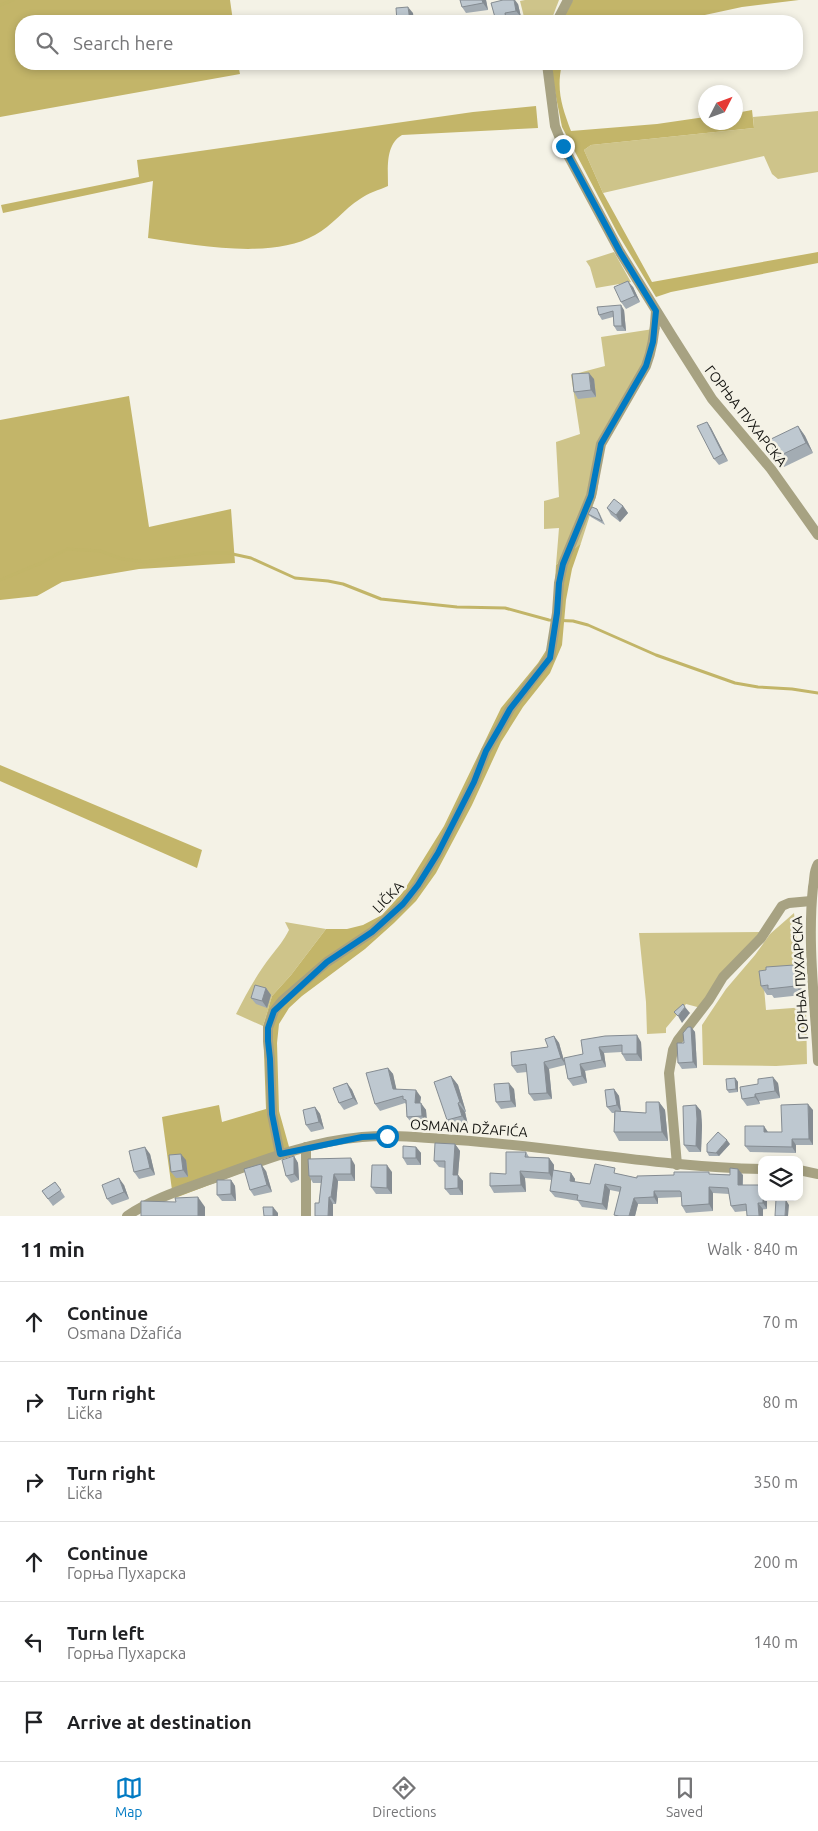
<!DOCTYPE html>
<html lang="en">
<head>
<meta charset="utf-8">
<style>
  body { margin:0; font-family:Ubuntu,sans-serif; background:#f6f6f6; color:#202124 }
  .controls { position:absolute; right:15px; bottom:15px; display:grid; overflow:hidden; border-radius:10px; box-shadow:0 2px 8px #0003 }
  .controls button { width:45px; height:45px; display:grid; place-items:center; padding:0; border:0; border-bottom:1px solid #e0e0e0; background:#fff; color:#202124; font:25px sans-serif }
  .compass { position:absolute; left:698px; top:85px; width:45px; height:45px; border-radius:50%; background:#fff; box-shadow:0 2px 8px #0003; rotate:48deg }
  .stop { position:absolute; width:15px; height:15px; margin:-11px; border:4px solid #017ac3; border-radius:50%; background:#fff }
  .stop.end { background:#017ac3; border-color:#fff; box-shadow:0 1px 5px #0008 }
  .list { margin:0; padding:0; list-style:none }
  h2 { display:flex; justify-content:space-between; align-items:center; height:65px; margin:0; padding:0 20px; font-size:21px }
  h2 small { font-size:16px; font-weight:400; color:#757577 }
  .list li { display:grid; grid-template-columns:32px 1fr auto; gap:15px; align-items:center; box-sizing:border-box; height:80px; padding:0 20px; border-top:1px solid #e0e0e0 }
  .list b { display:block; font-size:19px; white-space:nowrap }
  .list p { margin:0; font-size:16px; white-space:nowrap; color:#757577 }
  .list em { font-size:16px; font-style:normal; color:#757577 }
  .icon { flex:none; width:28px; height:28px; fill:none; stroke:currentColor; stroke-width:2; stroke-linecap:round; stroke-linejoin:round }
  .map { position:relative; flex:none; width:818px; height:1216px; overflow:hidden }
  .search { position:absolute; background:#fff; box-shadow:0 2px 8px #0003; left:15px; right:15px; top:15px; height:55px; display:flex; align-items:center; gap:12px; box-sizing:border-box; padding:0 18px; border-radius:20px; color:#757577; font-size:19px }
  .sheet { height:545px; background:#fff }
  nav { display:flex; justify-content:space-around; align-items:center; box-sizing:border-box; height:70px; border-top:1px solid #e0e0e0; background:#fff; font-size:14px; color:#757577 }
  nav a { display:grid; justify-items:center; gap:2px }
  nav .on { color:#017ac3 }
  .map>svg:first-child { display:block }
</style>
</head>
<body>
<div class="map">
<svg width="818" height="1216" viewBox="0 0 818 1216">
  <rect width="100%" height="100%" fill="#f4f2e6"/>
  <g fill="#cec48a">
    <polygon points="525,0 559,0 551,21 525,21 520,1"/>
    <polygon points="818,111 818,172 778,179 772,174 764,156 603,193 584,150 591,145 754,128 753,117"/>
    <polygon points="614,252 631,282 596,288 590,267 586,261"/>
    <polygon points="660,328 603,449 597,493 581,543 556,565 559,528 544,529 544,501 559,497 556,442 580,434 571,375 605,366 601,337"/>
    <polygon points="794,913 800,963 794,964 794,973 763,976 766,1010 806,1007 807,1064 776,1066 703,1065 702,1025 726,989 755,955 770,934"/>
    <path d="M285 922 326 929 291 975 272 996 263 1026 236 1014C246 994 257 974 271 956 278 947 284 940 289 930Z"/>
    <polygon points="761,932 701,1008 686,1004 666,1028 666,1033 647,1034 646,1002 639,933"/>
  </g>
  <g fill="#c3b569">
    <polygon points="0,0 230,0 233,21 21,21 21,64 238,64 240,74 0,117"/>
    <polygon points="573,0 799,0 742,7 677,21 561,21"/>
    <path d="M553 64H562C556 90 562 107 571 131L657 124 705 117 706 122H736V113L752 110 754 128 591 145 584 150 603 193 652 282 818 252V263L671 292 656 297 618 234 562 127 556 97 552 73Z"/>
    <path d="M536 106 538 128 402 135C385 145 388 168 388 186 379 190 368 193 360 199 344 209 332 226 315 235 271 260 196 245 148 238L153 181 3 213 1 205 139 177 137 160 473 112Z"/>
    <polygon points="129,396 149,527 231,509 235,563 139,569 62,582 37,596 0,600 0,420"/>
    <polygon points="581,543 572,569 566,600 562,645 550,673 523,707 501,742 472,805 436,873 416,901 394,923 365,949 302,996 289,1008 279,1024 277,1043 279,1111 291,1154 175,1198 172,1190 162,1117 219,1105 222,1122 266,1109 263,1026 272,996 291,975 326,929 347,929 363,925 382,915 403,892 444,826 501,708 538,663 547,649 553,618 556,565"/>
    <polygon points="0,765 202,850 197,868 0,781"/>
  </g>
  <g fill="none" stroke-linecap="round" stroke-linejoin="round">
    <g stroke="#c2b568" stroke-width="3">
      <polyline points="0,5 13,0"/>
      <polyline points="0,580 41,563 67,549 100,551 122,559 146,562 204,553 228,553 251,558 295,578 328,581 343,584 381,599 457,607 505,608 549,620 573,621 588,625 656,655 735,683 758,687 792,689 818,693"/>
    </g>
    <g stroke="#a7a282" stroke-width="10">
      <polyline points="557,21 568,0"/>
      <polyline points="547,64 555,126 563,146 620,252 672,336 712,399 771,469 818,535"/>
      <path d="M818 864C813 873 815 878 813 887 807 944 815 1003 818 1061"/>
      <polyline points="306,1147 306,1216"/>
      <path d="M280 1154 272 1114 270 1059 268 1041V1028L274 1011 282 1001 327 962 372 932 403 904 418 885 438 853 474 782 486 751 500 727 510 709 550 657 557 613 559 583 563 564 591 496 601 444 646 366C653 348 655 331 656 311"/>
      <polyline points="677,1165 669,1073 673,1050 678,1040 709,1000 723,977 761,938 782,906 789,903 811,901"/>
      <polyline points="799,1170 818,1174"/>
      <path d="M127 1216C153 1198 187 1188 217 1177 263 1160 313 1141 362 1137 394 1134 426 1138 457 1140 559 1147 659 1167 762 1169"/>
    </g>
  </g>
  <g fill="#a3acb3">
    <polygon points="460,0 486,0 488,10 466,13 462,7"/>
    <polygon points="491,3 518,4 521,17 509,20 510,21 496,21"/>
    <polygon points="633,287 640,302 626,309 621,302"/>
    <polygon points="597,307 624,310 626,331 617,331 614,326 613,317 602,320 599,315"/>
    <polygon points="594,379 596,397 578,399 574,392"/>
    <polygon points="707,422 711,428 728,461 719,465 714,459"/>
    <polygon points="798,426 805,436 813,453 784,467 777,457"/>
    <polygon points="623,506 628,513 620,522 611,515 607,508"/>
    <polygon points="599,512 605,525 591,517 588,514"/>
    <polygon points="794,965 800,974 802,995 774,998 772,995 767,995 761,986 766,970"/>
    <polygon points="266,988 271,995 267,1008 256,1004 251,998"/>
    <polygon points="691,1027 695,1032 697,1068 682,1069 678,1063 684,1043"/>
    <polygon points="554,1036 559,1043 564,1061 583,1054 581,1040 641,1042 642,1061 626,1061 622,1054 622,1052 604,1053 606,1067 585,1071 587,1083 573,1086 568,1079 565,1065 549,1069 552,1099 534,1101 529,1094 527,1072 517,1073 512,1066 548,1047"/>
    <polygon points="388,1068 393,1074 396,1089 421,1097 420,1103 426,1110 427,1123 412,1124 407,1117 406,1104 405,1103 380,1111 375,1104"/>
    <polygon points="451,1076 458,1085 466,1112 465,1112 468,1125 454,1129 447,1120"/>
    <polygon points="735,1078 738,1082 738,1092 729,1093 727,1090"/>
    <polygon points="347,1083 352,1090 358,1104 344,1110 339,1103"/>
    <polygon points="778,1083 780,1098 759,1101 760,1104 747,1106 742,1099"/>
    <polygon points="514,1089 516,1107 501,1109 496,1102"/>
    <polygon points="614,1089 619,1096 621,1111 646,1113 659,1102 665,1110 668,1141 619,1141 614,1132 614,1113 612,1113 607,1107"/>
    <polygon points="696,1105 701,1111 702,1126 701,1152 689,1152 684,1145"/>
    <polygon points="315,1107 320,1114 324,1129 311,1132 306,1125"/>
    <polygon points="813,1110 813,1145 796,1145 796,1153 750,1152 745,1146 768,1132 782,1132"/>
    <polygon points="455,1144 460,1151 458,1175 463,1181 463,1195 450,1195 445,1189 445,1168 439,1167 434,1161"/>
    <polygon points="730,1144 719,1156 709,1156 707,1152"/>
    <polygon points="416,1147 421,1153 421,1165 407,1165 403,1158"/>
    <polygon points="526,1152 529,1157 549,1158 554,1165 554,1170 571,1173 575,1179 575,1182 590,1184 618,1174 637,1178 710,1174 743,1175 743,1185 762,1185 767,1209 735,1212 731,1206 729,1194 713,1193 713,1211 686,1213 682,1206 682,1197 658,1198 658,1204 638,1204 635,1216 615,1216 614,1215 620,1192 610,1190 607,1210 582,1207 578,1201 555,1197 550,1191 552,1180 525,1178 526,1192 494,1193 490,1186 506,1174"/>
    <polygon points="150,1154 155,1175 139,1179 134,1172"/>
    <polygon points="294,1156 298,1163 299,1180 291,1183 286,1176"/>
    <polygon points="186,1160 188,1177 176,1178 171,1172"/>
    <polygon points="355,1165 355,1181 338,1181 336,1204 333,1204 333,1216 315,1216 319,1203 321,1183 313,1183 309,1176"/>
    <polygon points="266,1171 272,1192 254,1196 250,1190"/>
    <polygon points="392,1172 392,1194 376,1194 371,1187"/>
    <polygon points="231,1180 235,1186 236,1201 222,1201 217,1195"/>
    <polygon points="55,1182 65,1197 53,1206 42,1191"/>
    <polygon points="124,1185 129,1199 112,1205 107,1199"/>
  </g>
  <g fill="#858c92">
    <polygon points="482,0 486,0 488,10 483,3"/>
    <polygon points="514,0 515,0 518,4 521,17 516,11"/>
    <polygon points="408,7 413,13 414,21 410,21"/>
    <polygon points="505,13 509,20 510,21 506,21"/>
    <polygon points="628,281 633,287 640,302 635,296"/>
    <polygon points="621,305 624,310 626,331 622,326"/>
    <polygon points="589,373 594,379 596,397 591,390"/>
    <polygon points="707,422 711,428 728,461 723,454"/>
    <polygon points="798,426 805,436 813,453 806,443"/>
    <polygon points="623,506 628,513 620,522 616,515"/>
    <polygon points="794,965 800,974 802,995 796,986"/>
    <polygon points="266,988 271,995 267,1008 262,1001"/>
    <polygon points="685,1007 690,1013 682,1023 678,1016"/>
    <polygon points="691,1027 695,1032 697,1068 693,1062"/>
    <polygon points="637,1035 641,1042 642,1061 637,1054"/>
    <polygon points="554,1036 559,1043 565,1064 561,1058"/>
    <polygon points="599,1047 604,1053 606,1067 602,1060"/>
    <polygon points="544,1062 549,1069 552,1099 547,1093"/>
    <polygon points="580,1064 585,1071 587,1083 582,1076"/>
    <polygon points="388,1068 393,1074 398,1096 393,1089"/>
    <polygon points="451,1076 458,1085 466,1112 460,1102"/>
    <polygon points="773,1077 778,1083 780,1098 775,1091"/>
    <polygon points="735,1078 738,1082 738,1092 736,1089"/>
    <polygon points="347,1083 352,1090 358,1104 353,1098"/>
    <polygon points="509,1083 514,1089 516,1107 511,1101"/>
    <polygon points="614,1089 619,1096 621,1112 617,1105"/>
    <polygon points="416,1090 421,1097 419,1110 415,1103"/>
    <polygon points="755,1094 759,1101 760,1104 755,1097"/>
    <polygon points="659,1102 665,1110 668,1141 662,1132"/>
    <polygon points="421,1103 426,1110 427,1123 422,1116"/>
    <polygon points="458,1103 465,1112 468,1125 462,1116"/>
    <polygon points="808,1104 813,1110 813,1145 809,1139"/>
    <polygon points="696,1105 701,1111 702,1126 701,1152 696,1146"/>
    <polygon points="315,1107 320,1114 324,1129 319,1122"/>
    <polygon points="764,1126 768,1132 764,1132"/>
    <polygon points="792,1139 796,1145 796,1153 792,1147"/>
    <polygon points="727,1140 730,1144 719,1156 716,1153"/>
    <polygon points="455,1144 460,1151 458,1175 463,1181 463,1195 458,1188 453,1175"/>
    <polygon points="145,1147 150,1154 155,1175 150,1168"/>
    <polygon points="416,1147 421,1153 421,1165 416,1158"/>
    <polygon points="181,1154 186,1160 188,1177 183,1170"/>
    <polygon points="294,1156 298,1163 299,1180 294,1174"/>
    <polygon points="351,1158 355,1165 355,1181 351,1174"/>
    <polygon points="549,1158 554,1165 553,1180 549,1173"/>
    <polygon points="261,1164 266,1171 272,1192 267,1185"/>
    <polygon points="387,1165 392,1172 392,1194 387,1188"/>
    <polygon points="738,1169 743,1175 742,1191 738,1185"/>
    <polygon points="520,1171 525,1178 526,1192 521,1185"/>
    <polygon points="571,1173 575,1179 574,1187 570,1181"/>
    <polygon points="334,1174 338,1181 336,1204 331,1197"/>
    <polygon points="799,1176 802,1181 802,1195 799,1190"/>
    <polygon points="119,1178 124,1185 129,1199 124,1192"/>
    <polygon points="231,1180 235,1186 236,1201 231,1194"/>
    <polygon points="605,1184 610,1190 607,1210 602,1204"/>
    <polygon points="709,1187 713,1193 713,1211 709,1204"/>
    <polygon points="654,1191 658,1198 658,1204 654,1197"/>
    <polygon points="198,1197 205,1207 205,1216 198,1216"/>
    <polygon points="329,1197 333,1204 333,1216 328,1216"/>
    <polygon points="763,1197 767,1197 767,1209 763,1203"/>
    <polygon points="634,1198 638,1204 635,1216 629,1216"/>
    <polygon points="786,1200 789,1205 788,1216 785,1216"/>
    <polygon points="758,1203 763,1209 763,1216 759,1216"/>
    <polygon points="273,1207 278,1213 278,1216 273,1216"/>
  </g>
  <g fill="#bec8d0" stroke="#858c92">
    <polygon points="460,0 482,0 483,3 462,7"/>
    <polygon points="503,0 514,0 516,11 505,13 506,21 496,21 491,3"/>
    <polygon points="408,7 410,21 397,21 396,8"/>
    <polygon points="628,281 635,296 621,302 614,287"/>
    <polygon points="621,305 622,326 614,326 613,311 599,315 597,307"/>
    <polygon points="589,373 591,390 574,392 572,374"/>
    <polygon points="707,422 723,454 714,459 697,426"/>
    <polygon points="798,426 806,443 777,457 769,440"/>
    <polygon points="614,499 623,506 616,515 607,508"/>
    <polygon points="592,507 597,509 602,521 588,514"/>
    <polygon points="794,965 796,986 768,989 768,985 761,986 759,971 766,970 766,967"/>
    <polygon points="255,985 266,988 262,1001 251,998"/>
    <polygon points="683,1004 685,1007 678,1016 674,1012"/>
    <polygon points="688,1027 691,1027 693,1062 678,1063 677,1043 684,1043 683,1033"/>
    <polygon points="637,1035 637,1054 622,1054 622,1045 599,1047 602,1060 580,1064 582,1076 568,1079 564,1058 583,1054 581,1040 605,1036"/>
    <polygon points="554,1036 561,1058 544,1062 547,1093 529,1094 526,1064 512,1066 511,1052 548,1047 545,1039"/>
    <polygon points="388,1068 393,1089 416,1090 415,1103 421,1103 422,1116 407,1117 406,1100 403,1099 403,1096 375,1104 366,1073"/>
    <polygon points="451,1076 460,1102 458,1103 462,1116 447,1120 434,1082"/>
    <polygon points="773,1077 775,1091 755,1094 755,1097 742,1099 740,1087 758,1084 758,1079"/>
    <polygon points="735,1078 736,1089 727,1090 726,1079"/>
    <polygon points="347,1083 353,1098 339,1103 333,1088"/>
    <polygon points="509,1083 511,1101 496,1102 494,1084"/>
    <polygon points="614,1089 617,1105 607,1107 605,1090"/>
    <polygon points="646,1102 659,1102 662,1132 614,1132 615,1111 646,1113"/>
    <polygon points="808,1104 809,1139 792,1139 792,1147 745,1146 745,1126 764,1126 764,1132 782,1132 781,1105"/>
    <polygon points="696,1105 697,1119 696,1146 684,1145 683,1106"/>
    <polygon points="315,1107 319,1122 306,1125 303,1110"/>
    <polygon points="718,1132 727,1140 716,1153 707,1152 707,1144"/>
    <polygon points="435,1143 455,1144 453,1175 458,1175 458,1188 445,1189 445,1161 434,1161"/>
    <polygon points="403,1146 416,1147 416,1158 403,1158"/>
    <polygon points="145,1147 150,1168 134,1172 129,1151"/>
    <polygon points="506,1152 526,1152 525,1157 549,1158 549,1173 520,1171 521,1185 490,1186 490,1173 506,1174"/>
    <polygon points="181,1154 183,1170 171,1172 169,1155"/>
    <polygon points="294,1156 294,1174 286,1176 282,1160"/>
    <polygon points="351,1158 351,1174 334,1174 331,1197 329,1197 328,1216 315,1216 315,1203 319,1203 322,1176 309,1176 308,1159"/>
    <polygon points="261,1164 267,1185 250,1190 244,1169"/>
    <polygon points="595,1164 615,1168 614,1173 637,1178 637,1176 674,1175 674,1172 709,1172 709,1174 730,1175 730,1168 738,1169 738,1185 762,1185 762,1197 763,1197 763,1203 758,1203 759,1216 747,1216 746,1204 731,1206 728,1188 709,1187 709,1204 682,1206 681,1192 680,1191 654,1191 654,1197 634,1198 629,1216 619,1216 614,1215 621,1187 605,1184 602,1204 577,1200 578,1195 550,1191 553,1170 571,1173 570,1181 590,1184"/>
    <polygon points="372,1165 387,1165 387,1188 371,1187"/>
    <polygon points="119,1178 124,1192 107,1199 102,1185"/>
    <polygon points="217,1180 231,1180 231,1194 217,1195"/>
    <polygon points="55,1182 61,1190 48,1199 42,1191"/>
    <polygon points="198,1197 198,1216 141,1216 141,1201 176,1202 175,1198"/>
    <polygon points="776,1199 786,1200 785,1216 775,1216"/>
    <polygon points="263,1207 273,1207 273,1216 264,1216"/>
  </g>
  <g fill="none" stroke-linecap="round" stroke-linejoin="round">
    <polyline stroke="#017ac3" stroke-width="6" points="387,1136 362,1137 280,1154 272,1114 270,1059 268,1041 268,1028 274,1011 327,962 372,932 403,904 418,885 438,853 474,782 486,751 500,727 510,709 550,658 557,613 559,583 563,564 591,496 601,444 646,366 653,342 656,311 620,252 563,146"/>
  </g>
  <g text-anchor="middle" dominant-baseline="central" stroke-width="5" stroke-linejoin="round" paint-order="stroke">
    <g font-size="14" fill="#141410" stroke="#f4f2e6">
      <text transform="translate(746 416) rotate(52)">ГОРЊА ПУХАРСКА</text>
      <text transform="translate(388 897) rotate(-46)">LIČKA</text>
      <text transform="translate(800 978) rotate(-93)">ГОРЊА ПУХАРСКА</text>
      <text transform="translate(469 1128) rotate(4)">OSMANA DŽAFIĆA</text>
    </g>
  </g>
</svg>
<div class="controls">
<button><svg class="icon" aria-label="layers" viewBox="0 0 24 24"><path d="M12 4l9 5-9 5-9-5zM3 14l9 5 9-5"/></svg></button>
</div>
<svg class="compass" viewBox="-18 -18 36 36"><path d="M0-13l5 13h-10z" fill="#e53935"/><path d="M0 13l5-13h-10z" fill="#757577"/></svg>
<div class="stop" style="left:387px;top:1136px"></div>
<div class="stop end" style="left:563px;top:146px"></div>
<div class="search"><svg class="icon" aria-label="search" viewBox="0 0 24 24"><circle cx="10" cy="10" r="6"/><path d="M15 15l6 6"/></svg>Search here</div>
</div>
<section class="sheet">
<h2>11 min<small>Walk · 840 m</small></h2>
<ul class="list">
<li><svg class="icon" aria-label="ahead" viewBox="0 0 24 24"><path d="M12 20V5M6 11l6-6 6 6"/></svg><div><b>Continue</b><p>Osmana Džafića</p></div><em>70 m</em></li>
<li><svg class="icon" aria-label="right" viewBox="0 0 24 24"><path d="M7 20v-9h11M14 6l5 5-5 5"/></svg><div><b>Turn right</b><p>Lička</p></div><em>80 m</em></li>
<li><svg class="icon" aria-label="right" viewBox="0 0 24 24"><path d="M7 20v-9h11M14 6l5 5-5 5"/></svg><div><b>Turn right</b><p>Lička</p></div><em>350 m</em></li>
<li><svg class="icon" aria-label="ahead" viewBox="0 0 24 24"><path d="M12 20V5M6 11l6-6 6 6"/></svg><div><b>Continue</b><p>Горња Пухарска</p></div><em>200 m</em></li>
<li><svg class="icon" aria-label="left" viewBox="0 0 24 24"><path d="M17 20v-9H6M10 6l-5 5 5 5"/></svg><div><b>Turn left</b><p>Горња Пухарска</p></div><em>140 m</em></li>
<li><svg class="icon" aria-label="arrive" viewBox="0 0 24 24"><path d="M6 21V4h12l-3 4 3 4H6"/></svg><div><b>Arrive at destination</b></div></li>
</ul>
</section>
<nav>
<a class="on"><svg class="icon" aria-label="map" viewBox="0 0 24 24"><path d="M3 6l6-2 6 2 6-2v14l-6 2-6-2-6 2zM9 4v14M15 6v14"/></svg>Map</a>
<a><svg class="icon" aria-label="directions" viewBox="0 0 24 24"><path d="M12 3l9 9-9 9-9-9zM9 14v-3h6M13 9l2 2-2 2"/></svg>Directions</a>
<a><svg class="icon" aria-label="saved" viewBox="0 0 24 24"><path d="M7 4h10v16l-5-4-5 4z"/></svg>Saved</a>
</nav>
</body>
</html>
